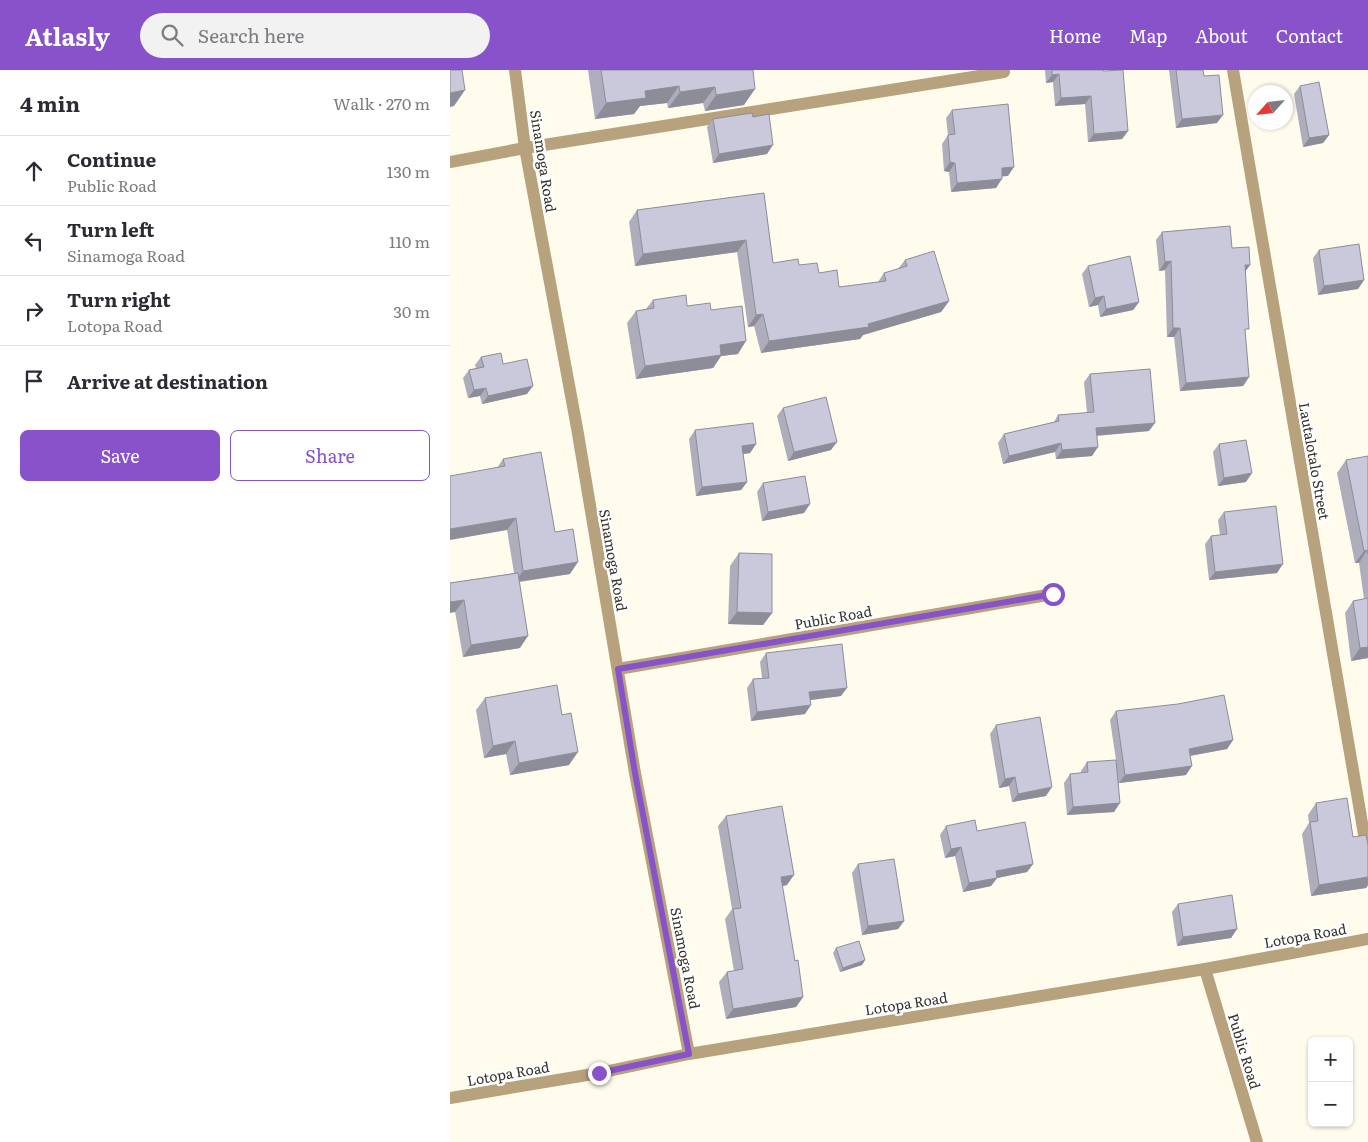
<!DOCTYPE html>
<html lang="en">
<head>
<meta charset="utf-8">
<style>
  body { margin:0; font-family:Literata,serif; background:#f2f2f3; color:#2b2b33 }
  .controls { position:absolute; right:15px; bottom:15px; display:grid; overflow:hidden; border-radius:8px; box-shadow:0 1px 4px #0004 }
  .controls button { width:45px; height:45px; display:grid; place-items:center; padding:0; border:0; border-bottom:1px solid #e1e1e2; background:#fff; color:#2b2b33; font:25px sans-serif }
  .compass { position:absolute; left:798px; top:15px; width:45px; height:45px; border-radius:50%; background:#fff; box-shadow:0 1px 4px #0004; rotate:243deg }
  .stop { position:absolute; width:15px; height:15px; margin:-11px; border:4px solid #8752ca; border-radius:50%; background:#fff }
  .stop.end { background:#8752ca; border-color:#fff; box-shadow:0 1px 5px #0008 }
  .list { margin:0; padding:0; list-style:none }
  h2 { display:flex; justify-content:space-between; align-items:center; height:65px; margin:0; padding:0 20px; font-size:21px }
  h2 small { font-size:16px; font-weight:400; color:#7c7c81 }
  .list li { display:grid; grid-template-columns:32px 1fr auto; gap:15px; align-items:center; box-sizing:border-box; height:70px; padding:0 20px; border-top:1px solid #e1e1e2 }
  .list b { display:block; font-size:19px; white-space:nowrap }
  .list p { margin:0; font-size:16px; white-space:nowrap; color:#7c7c81 }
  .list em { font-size:16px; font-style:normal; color:#7c7c81 }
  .actions { display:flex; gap:10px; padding:15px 20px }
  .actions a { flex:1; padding:11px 0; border:1px solid #8752ca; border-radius:8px; text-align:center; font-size:18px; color:#8752ca }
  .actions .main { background:#8752ca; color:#fff }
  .icon { flex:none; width:28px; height:28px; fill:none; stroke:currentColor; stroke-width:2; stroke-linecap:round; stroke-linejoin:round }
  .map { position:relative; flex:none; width:918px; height:1072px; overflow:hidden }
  header { display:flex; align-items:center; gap:30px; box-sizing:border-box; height:70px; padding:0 25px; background:#8752ca; color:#fff }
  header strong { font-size:24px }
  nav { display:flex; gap:28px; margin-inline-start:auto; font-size:18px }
  .search { width:350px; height:45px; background:#f2f2f3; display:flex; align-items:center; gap:12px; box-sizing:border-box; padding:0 18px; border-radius:28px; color:#7c7c81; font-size:19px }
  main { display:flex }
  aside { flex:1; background:#fff }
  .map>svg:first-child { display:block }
</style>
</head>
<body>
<header>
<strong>Atlasly</strong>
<div class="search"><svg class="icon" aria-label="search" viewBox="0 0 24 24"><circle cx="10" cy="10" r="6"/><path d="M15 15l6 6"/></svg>Search here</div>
<nav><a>Home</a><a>Map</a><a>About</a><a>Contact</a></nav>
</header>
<main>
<aside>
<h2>4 min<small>Walk · 270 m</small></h2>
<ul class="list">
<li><svg class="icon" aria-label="ahead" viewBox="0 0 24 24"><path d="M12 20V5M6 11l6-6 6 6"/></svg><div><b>Continue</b><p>Public Road</p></div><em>130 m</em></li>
<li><svg class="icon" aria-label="left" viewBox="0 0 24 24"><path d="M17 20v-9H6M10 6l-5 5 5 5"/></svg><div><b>Turn left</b><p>Sinamoga Road</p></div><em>110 m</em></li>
<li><svg class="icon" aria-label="right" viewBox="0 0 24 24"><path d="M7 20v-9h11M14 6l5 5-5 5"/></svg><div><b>Turn right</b><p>Lotopa Road</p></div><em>30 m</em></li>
<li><svg class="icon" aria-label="arrive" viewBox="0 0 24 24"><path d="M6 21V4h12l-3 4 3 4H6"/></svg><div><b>Arrive at destination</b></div></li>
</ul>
<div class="actions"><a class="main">Save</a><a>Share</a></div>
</aside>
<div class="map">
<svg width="918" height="1072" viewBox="0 0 918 1072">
  <rect width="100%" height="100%" fill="#fffcee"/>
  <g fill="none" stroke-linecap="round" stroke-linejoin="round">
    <g stroke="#b8a17d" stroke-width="12">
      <polyline points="783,0 918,788"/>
      <polyline points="0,92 75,78 554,2"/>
      <polyline points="168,599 603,524"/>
      <polyline points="755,899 807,1072"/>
    </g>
    <g stroke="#b8a17d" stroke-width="12">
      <polyline points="65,0 75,78 127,358 185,703 239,984"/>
      <polyline points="0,1028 149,1003 239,984 755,899 918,869"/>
    </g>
  </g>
  <g fill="#aeadbc">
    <polygon points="138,0 303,0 294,35 255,41 253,33 218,38 217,33 190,36 184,44 145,49"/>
    <polygon points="595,0 653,0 678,61 672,69 638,72 635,34 605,36 603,12 596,13"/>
    <polygon points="719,0 753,0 754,6 767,53 726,58"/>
    <polygon points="850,16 879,65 873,73 853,77 844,24"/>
    <polygon points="502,40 558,106 552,106 546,118 501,122 499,102 494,101 492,74 498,65 496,48"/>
    <polygon points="303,47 317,84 263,93 257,57 263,49"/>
    <polygon points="314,123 323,193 349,195 369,203 389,217 428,212 434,203 448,199 455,190 499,231 491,242 413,265 410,269 311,283 304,256 298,257 287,182 185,196 179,152 187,140"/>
    <polygon points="712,162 782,178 800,195 795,202 795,264 799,307 793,316 730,321 724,267 717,267 715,200 709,201 706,170"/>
    <polygon points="869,180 914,210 908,219 868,225 863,188"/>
    <polygon points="638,196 689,232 683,240 650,247 648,235 639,237 632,204"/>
    <polygon points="203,230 261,240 288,284 271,286 263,298 186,309 177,253 186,241 196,239"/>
    <polygon points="31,287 53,294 77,324 32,334 30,326 18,328 13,308 19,300 26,298 25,295"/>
    <polygon points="640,304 699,361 647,366 642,386 606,389 605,382 553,394 548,373 554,364 604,352 608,345 637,343 634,312"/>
    <polygon points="333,338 381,380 338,391 327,346"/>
    <polygon points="245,360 306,374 300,383 293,384 297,412 291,420 246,426 239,369"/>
    <polygon points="769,374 796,412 768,416 763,382"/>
    <polygon points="918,386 918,588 901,591 895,543 903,531 914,529 909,493 905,493 887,403 896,390"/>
    <polygon points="53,389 105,462 120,504 70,512 70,578 13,587 0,513 64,503 47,398"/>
    <polygon points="313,413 354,443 312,451 307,422"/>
    <polygon points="774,442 827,503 759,510 755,474 761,466 770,465 768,450"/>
    <polygon points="289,483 322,543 313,555 278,554 280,496"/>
    <polygon points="316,583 391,626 360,630 355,644 301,651 297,618 303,609 312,608 310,592"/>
    <polygon points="35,628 119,695 60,705 56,684 34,688 26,640"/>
    <polygon points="666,641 783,670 777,679 740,686 736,705 669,713 664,742 617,745 614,713 620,704 631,703 631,701 637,692 666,690 660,650"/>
    <polygon points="546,655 596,726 562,732 559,716 549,718 540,664"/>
    <polygon points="866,733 903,767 918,775 918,815 916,818 861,826 852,764 859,753 858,745"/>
    <polygon points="276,746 337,815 332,816 345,891 353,927 346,937 276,949 269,912 277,902 284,901 275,849 282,839 268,756"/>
    <polygon points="496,756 527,761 583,794 577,802 547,808 541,816 513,822 505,786 495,788 490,765"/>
    <polygon points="408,794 454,851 448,859 412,865 402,803"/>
    <polygon points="728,834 787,859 781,868 727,876 722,842"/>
    <polygon points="386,878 415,890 412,895 390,902 383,883"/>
  </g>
  <g fill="#8d8d99">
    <polygon points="609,4 603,12 596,13 602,5"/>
    <polygon points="229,16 217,33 190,36 184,44 145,49 156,33 195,21"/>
    <polygon points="265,17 253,33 218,38 230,22"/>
    <polygon points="305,19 294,35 255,41 266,25"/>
    <polygon points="15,20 4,36 0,37 0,23"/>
    <polygon points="641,26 635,34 605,36 611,28"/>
    <polygon points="773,45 767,53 726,58 732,49"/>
    <polygon points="678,61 672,69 638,72 644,64"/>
    <polygon points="879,65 873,73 853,77 859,68"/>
    <polygon points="323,75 317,84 263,93 269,84"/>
    <polygon points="500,92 505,93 499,102 494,101"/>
    <polygon points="564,97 558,106 546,107 552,98"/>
    <polygon points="552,109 546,118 501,122 507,113"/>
    <polygon points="296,170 287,182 185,196 193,184"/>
    <polygon points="721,191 715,200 709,201 715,192"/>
    <polygon points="795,195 800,195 794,203"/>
    <polygon points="914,210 908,219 868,225 874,216"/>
    <polygon points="654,226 648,235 639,237 645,228"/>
    <polygon points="499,231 491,242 413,265 410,269 311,283 319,271 418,254"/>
    <polygon points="689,232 683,240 650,247 656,239"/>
    <polygon points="313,244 304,256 298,257 306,245"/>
    <polygon points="723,258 730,258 724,267 717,267"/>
    <polygon points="296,271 288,284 271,286 263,298 186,309 195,296 270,275"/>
    <polygon points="799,307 793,316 730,321 736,313"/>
    <polygon points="83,316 77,324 32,334 38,326"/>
    <polygon points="36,318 30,326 18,328 24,320"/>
    <polygon points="705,353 699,361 640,366 646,358"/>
    <polygon points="387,372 381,380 338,391 344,382"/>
    <polygon points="611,373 605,382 553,394 559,386"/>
    <polygon points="306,374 300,383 286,385 292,376"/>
    <polygon points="648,377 642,386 606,389 612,380"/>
    <polygon points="802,403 796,412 768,416 774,408"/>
    <polygon points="297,412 291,420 246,426 252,417"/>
    <polygon points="360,434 354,443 312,451 318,442"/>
    <polygon points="66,448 57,460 0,470 0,459"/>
    <polygon points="917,480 909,493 905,493 914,481"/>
    <polygon points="128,492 120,504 65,512 73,501"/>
    <polygon points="833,494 827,503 759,510 765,502"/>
    <polygon points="14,530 5,542 0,543 0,532"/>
    <polygon points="287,542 322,543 313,555 278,554"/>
    <polygon points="78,566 70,578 13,587 21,575"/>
    <polygon points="918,577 918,588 901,591 910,578"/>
    <polygon points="397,618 391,626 353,631 359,622"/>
    <polygon points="361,635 355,644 301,651 307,642"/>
    <polygon points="783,670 777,679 733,687 739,679"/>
    <polygon points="65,671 56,684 34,688 43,676"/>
    <polygon points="128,682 119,695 60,705 69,693"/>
    <polygon points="742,696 736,705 669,713 675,705"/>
    <polygon points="565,707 559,716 549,718 555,709"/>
    <polygon points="602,717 596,726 562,732 568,724"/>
    <polygon points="670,733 664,742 617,745 623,737"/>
    <polygon points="511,777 505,786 495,788 501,779"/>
    <polygon points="583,794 577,802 547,808 541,816 513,822 519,813 546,801"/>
    <polygon points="344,805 337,815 324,818 331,807"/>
    <polygon points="918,807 918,815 916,818 861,826 869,815"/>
    <polygon points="454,851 448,859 412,865 418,856"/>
    <polygon points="787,859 781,868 727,876 733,867"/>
    <polygon points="415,890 412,895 390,902 393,898"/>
    <polygon points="353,927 346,937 276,949 283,939"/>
  </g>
  <g fill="#cac9db" stroke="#8d8d99">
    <polygon points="0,0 12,0 15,20 0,23"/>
    <polygon points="151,0 303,0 305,19 266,25 265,17 230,22 229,16 195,21 196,28 156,33"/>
    <polygon points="602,0 653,0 653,1 673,0 678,61 644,64 641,26 611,28 609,4 602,5"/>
    <polygon points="726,0 753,0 754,6 769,5 773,45 732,49"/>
    <polygon points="869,12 879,65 859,68 850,16"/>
    <polygon points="558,34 564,97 552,98 552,109 507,113 505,93 500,92 498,65 505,64 502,40"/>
    <polygon points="302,43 303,47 319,44 323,75 269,84 263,49"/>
    <polygon points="314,123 323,193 348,189 349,195 367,193 369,203 387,200 389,217 436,211 434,203 457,196 455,190 484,181 499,231 418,254 419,257 319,271 313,244 306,245 296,170 193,184 187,140"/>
    <polygon points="780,156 782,178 799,177 800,195 795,195 799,259 795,259 799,307 736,313 730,258 723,258 721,191 715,192 712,162"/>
    <polygon points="909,174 914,210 874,216 869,180"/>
    <polygon points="680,186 689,232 656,239 654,226 645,228 638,196"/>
    <polygon points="236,225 237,236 260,233 261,240 292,236 296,271 270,275 271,285 195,296 186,241 204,238 203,230"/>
    <polygon points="51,283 53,294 77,289 83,316 38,326 36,318 24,320 19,300 34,297 31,287"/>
    <polygon points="700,299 705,353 646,358 648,377 612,380 611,373 559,386 554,364 609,351 608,345 644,342 640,304"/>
    <polygon points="376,327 387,372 344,382 333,338"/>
    <polygon points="303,353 306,374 292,376 297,412 252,417 245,360"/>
    <polygon points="796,370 802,403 774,408 769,374"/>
    <polygon points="91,382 105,462 123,459 128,492 73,501 66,448 0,459 0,406 55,396 53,389"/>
    <polygon points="918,386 918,484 917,480 914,481 896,390"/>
    <polygon points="355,406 360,434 318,442 313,413"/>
    <polygon points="826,436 833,494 765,502 761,466 777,464 774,442"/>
    <polygon points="289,483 322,484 322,543 287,542"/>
    <polygon points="68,503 78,566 21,575 14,530 0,532 0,513"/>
    <polygon points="918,528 918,577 910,578 903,531"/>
    <polygon points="392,574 397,618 359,622 361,635 307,642 303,609 319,608 316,583"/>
    <polygon points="107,615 112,645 121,643 128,682 69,693 65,671 43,676 35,628"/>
    <polygon points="774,625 783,670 739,679 742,696 675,705 666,641 728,634"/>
    <polygon points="590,647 602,717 568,724 565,707 555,709 546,655"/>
    <polygon points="666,690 670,733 623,737 620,704 638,702 637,692"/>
    <polygon points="897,728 903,767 916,765 918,775 918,807 869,815 860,752 868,751 866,733"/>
    <polygon points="332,736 344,805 331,807 345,891 348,890 353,927 283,939 277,902 293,899 283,839 291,838 276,746"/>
    <polygon points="525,750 527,761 575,752 583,794 546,801 547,808 519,813 511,777 501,779 496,756"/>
    <polygon points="444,789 454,851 418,856 408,794"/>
    <polygon points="782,825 787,859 733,867 728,834"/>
    <polygon points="409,871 415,890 393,898 386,878"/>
  </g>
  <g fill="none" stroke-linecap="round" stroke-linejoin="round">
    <polyline stroke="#8752ca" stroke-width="6" points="149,1003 239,984 185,703 168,599 603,524"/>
  </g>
  <g text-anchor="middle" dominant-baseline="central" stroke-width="5" stroke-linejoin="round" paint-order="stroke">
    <g font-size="14" fill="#33322b" stroke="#fff">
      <text transform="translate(94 91) rotate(81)">Sinamoga Road</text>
      <text transform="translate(865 391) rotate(80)">Lautalotalo Street</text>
      <text transform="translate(164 490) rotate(80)">Sinamoga Road</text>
      <text transform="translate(383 547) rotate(-10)">Public Road</text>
      <text transform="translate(855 865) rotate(-10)">Lotopa Road</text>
      <text transform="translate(236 888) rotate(79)">Sinamoga Road</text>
      <text transform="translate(456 933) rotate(-9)">Lotopa Road</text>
      <text transform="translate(795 981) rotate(73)">Public Road</text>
      <text transform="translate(58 1003) rotate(-10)">Lotopa Road</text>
    </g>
  </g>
</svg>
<div class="controls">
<button>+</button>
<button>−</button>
</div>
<svg class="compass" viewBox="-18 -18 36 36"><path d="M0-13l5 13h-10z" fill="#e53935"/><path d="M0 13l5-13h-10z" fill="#7c7c81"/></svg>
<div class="stop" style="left:603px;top:524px"></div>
<div class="stop end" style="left:149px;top:1003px"></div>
</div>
</main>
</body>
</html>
